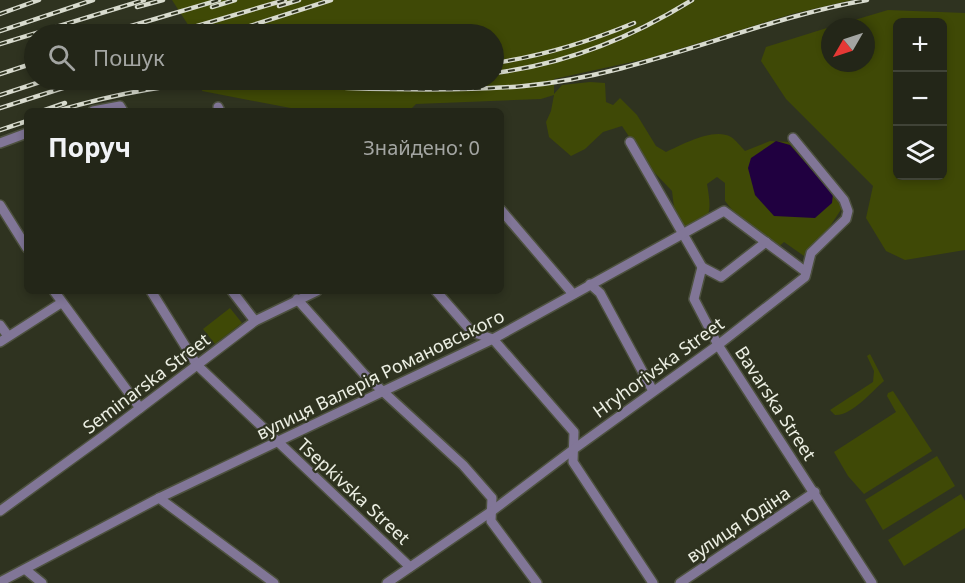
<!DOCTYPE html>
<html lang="uk">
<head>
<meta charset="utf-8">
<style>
  body { margin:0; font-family:"Noto Sans",sans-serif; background:#2b2e21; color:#f1f3f6 }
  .controls { position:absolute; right:18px; top:18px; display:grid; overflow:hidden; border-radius:9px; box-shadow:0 3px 9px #0003 }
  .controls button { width:54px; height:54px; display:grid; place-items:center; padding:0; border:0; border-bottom:2px solid #404337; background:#232618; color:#f1f3f6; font:30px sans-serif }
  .compass { position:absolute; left:821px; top:18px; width:54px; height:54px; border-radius:50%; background:#232618; box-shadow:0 3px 9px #0003; rotate:231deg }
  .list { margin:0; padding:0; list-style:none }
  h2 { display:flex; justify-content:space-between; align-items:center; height:78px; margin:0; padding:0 24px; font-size:26px }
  h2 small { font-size:20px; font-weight:400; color:#a3a5a2 }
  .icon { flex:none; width:33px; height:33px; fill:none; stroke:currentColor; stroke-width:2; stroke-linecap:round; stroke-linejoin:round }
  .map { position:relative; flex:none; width:965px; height:583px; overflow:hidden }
  .search { position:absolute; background:#232618; box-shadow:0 3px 9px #0003; left:24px; top:24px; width:480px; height:66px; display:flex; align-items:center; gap:15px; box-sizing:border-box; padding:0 21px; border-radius:33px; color:#a3a5a2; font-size:22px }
  .panel { position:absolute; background:#232618; box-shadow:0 3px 9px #0003; left:24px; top:108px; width:480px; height:186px; border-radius:9px }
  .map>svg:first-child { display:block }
</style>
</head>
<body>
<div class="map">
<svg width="965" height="583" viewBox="0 0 965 583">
  <rect width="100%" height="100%" fill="#2f3320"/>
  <g fill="#3f4906" fill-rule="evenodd">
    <path d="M172 0H852L792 14 650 58 554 79V94L562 85 590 82 605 83 606 102 613 105 620 98 637 115 656 146 666 152C682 145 713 127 731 137 736 140 741 147 745 151L770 141 790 142 844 205 827 231 804 256 784 242 773 252 737 216 725 201V183L717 177 707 184C712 213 711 217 690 237L675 216 672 191 650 168 622 126 603 132 585 149 571 156 549 137 546 122 551 111 554 95 541 99 416 104 409 111H306L202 91 204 80H494V34H194Z"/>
    <path d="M888 10 965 13V250L905 260 886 251 866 218 873 186 786 99 761 61 766 47 830 27V63H866V27H831ZM942 22V176H898V22Z"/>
    <polygon points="230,308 242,323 215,344 203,329"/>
    <path d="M870 354 884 381C872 391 852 416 835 415L830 410 873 382 874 371 867 356Z"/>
    <polygon points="893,391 932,451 864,494 848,476 834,452 896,412 887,396 888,393"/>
    <polygon points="937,456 955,486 883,530 865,500"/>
    <polygon points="961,494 965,501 965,528 904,566 888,540"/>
  </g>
  <polygon fill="#200040" points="776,141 790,145 833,194 832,203 815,218 774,216 755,195 748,168 751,158"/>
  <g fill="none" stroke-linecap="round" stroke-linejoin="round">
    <defs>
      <g id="minor">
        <polyline points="218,107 220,111"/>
        <polyline points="93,111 120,106 123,111"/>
        <polyline points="630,142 702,267 694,299 718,345 872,583"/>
        <polyline points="0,143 27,133"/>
        <polyline points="0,205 27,248"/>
        <polyline points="501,210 573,294"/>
        <polyline points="702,267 721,277 766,242"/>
        <polyline points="590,284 600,293 653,391"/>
        <polyline points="54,291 140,408"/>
        <polyline points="151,291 197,365 410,567"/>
        <polyline points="232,291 255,321"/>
        <polyline points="436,291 472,332 493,339 574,432 573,462 653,583"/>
        <polyline points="297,299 364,374 463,465 492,498 491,521 537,583"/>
        <polyline points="0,325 8,336"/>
        <polyline points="0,342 61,303"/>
        <polyline points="159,498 274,583"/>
        <polyline points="0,511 102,437 255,321 317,291"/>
        <polyline points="26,570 42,583"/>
        <polyline points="0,582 159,498 493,339 724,211 806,272"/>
        <polyline points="387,583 492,511 574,449 718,345 805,277 811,253 846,219 848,211 844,200 793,138"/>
        <polyline points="680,583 815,492"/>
      </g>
    </defs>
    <use href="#minor" stroke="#4d513f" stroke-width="12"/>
    <use href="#minor" stroke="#817697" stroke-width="9"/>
    <defs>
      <g id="rail">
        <polyline points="279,6 299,0"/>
        <polyline points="137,7 163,0"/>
        <polyline points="212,7 235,0"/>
        <polyline points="0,14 39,0"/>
        <polyline points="0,31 93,0"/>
        <polyline points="104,34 219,0"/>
        <polyline points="170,34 285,0"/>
        <polyline points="225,34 331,0"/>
        <polyline points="0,44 144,0"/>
        <path d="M494 63C543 56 588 42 634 23"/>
        <path d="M494 73C566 64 631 38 692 0"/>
        <polyline points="0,74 34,63"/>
        <polyline points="80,84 102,80"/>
        <polyline points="0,95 46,80"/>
        <polyline points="0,108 88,80"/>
        <polyline points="42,111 65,103"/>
        <path d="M57 111C111 95 169 83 226 82 267 81 307 86 348 88 407 90 466 91 524 86 643 75 751 20 867 0"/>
        <polyline points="0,130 27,121"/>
      </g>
    </defs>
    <use href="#rail" stroke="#d8dbce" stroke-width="4.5"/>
    <use href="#rail" stroke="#2f3320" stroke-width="2" stroke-dasharray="7" stroke-linecap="butt"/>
  </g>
  <g text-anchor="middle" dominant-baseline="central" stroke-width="4.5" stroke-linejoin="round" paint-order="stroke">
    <g font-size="18" fill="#ecefe3" stroke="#2f3320">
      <text transform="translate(658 367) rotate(-36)">Hryhorivska Street</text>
      <text transform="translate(380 374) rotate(-26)">вулиця Валерія Романовського</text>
      <text transform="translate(146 383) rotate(-37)">Seminarska Street</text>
      <text transform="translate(776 403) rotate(57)">Bavarska Street</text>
      <text transform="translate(354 491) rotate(43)">Tsepkivska Street</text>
      <text transform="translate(738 524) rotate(-34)">вулиця Юдіна</text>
    </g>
  </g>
</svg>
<div class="controls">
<button>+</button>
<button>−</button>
<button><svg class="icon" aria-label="layers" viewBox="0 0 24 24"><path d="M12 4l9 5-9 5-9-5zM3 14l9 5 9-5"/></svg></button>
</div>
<svg class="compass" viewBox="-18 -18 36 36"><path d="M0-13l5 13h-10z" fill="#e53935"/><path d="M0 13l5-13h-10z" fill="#a3a5a2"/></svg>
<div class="search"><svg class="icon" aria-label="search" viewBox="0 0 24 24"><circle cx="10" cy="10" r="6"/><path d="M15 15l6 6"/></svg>Пошук</div>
<section class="panel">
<h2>Поруч<small>Знайдено: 0</small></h2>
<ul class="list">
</ul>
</section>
</div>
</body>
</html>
